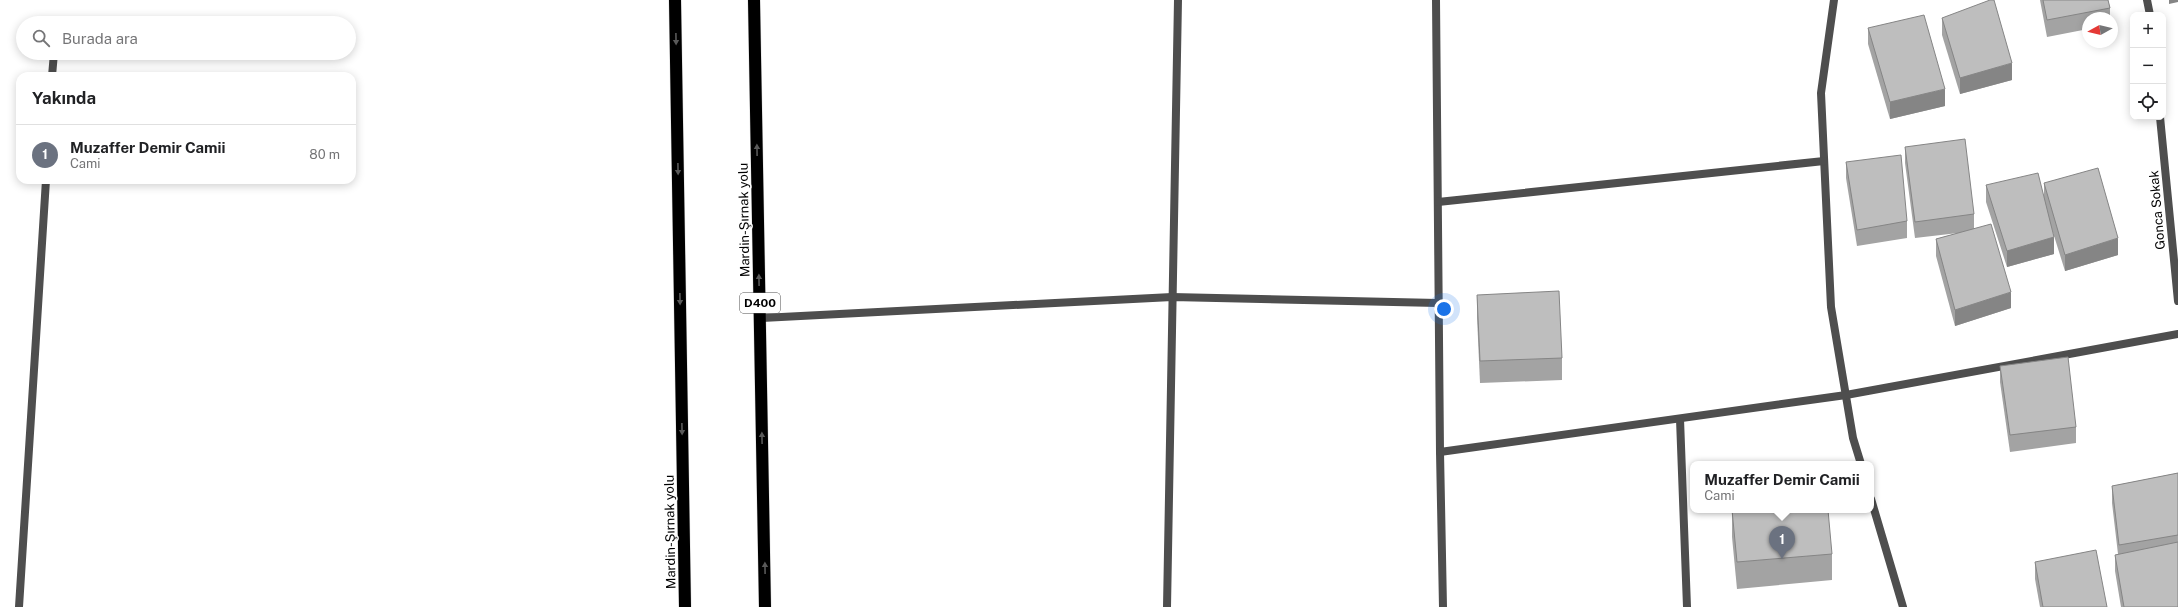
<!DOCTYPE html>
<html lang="tr">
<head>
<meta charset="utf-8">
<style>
  body { margin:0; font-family:"Public Sans",sans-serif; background:#f2f2f2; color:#202124 }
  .controls { position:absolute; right:12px; top:12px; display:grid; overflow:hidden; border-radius:8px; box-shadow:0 2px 10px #0003 }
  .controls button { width:36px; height:36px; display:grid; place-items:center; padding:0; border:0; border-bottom:1px solid #e0e0e0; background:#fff; color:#202124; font:20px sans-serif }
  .compass { position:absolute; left:2082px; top:12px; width:36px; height:36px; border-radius:50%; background:#fff; box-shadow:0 2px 10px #0003; rotate:262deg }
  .you { position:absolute; left:1444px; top:309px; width:14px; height:14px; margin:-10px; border:3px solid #fff; border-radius:50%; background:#1a73e8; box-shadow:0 0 0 6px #1a73e833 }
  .badge { display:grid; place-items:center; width:26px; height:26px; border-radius:50%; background:#db2777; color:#fff; font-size:13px; font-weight:700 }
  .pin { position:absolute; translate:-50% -33px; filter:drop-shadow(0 1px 2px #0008) }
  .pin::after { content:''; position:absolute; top:21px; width:14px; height:12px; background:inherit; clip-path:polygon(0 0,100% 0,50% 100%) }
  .popup { position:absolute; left:1690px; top:461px; width:184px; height:52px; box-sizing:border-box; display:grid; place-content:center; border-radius:8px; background:#fff; filter:drop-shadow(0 1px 3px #0005); font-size:13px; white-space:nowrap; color:#757577 }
  .popup b { font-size:15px; color:#202124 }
  .popup::after { content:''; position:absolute; left:50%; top:100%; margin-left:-8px; border:8px solid transparent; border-top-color:#fff }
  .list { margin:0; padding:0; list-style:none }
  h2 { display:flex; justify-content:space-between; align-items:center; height:52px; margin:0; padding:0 16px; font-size:17px }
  h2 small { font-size:13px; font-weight:400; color:#757577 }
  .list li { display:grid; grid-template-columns:26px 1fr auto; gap:12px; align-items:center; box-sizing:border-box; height:60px; padding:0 16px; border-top:1px solid #e0e0e0 }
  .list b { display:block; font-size:15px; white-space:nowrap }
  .list p { margin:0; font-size:13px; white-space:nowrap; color:#757577 }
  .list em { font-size:13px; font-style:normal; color:#757577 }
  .icon { flex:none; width:22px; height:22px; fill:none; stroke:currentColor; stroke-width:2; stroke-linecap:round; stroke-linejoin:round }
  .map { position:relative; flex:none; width:2178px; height:607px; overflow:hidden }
  .search { position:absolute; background:#fff; box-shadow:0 2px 10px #0003; left:16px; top:16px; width:340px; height:44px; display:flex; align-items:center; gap:10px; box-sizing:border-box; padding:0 14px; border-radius:22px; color:#757577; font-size:15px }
  .panel { position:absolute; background:#fff; box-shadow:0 2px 10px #0003; left:16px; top:72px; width:340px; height:112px; border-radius:12px }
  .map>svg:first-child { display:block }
</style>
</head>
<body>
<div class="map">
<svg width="2178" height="607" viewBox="0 0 2178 607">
  <rect width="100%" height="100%" fill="#fff"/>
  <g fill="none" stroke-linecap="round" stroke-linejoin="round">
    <defs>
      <g id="highway">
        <polyline points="675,0 685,607"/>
        <polyline points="754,0 765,607"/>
      </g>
    </defs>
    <use href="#highway" stroke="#dbdbdb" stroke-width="13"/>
    <g stroke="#4e4e4e" stroke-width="8">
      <polyline points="1436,0 1440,452 1443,607"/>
      <polyline points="1834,0 1821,93 1831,307 1853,438 1861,464"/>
      <polyline points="2147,0 2150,15"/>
      <polyline points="52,76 54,53"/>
      <polyline points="2160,117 2178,301"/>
      <polyline points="1438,202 1824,161"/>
      <polyline points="760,318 1172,297 1438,303"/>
      <polyline points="1680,419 1687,607"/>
      <polyline points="1440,452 1846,395 2178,334"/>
      <polyline points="1871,499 1903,607"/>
      <polyline points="19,607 46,180"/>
      <polyline points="1167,607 1178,0"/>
    </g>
    <use href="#highway" stroke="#000" stroke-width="12"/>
  </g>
  <g fill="#a3a3a3">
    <polygon points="2040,0 2108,0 2110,8 2110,18 2088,18 2088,29 2047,37"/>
    <polygon points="1942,18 2012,80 1960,94 1942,35"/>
    <polygon points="1868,28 1945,106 1890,119 1868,44"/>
    <polygon points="1905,147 1974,214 1974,229 2011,308 1955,326 1936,256 1936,239 1958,233 1915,238 1905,163"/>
    <polygon points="1846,162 1907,221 1907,238 1857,246 1846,178"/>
    <polygon points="2044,183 2118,255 2065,271 2050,223 2054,254 2007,267 1986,202 1986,185 2044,197"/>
    <polygon points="1477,295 1562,358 1562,380 1480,383 1477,317"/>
    <polygon points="2000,366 2076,427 2076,443 2010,452 2000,382"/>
    <polygon points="2178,473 2178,607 2121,607 2115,571 2115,555 2118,554 2112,503 2112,486"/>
    <polygon points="1732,510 1832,554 1832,580 1737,589 1732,537"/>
    <polygon points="2035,562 2107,607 2040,607 2035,579"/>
  </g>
  <g fill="#858585">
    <polygon points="2169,0 2178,0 2178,2 2169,4"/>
    <polygon points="2012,63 2012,80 1960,94 1960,78"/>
    <polygon points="1945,89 1945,106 1890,119 1890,102"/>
    <polygon points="2054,237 2054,254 2007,267 2007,251"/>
    <polygon points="2118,238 2118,255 2065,271 2065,255"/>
    <polygon points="2011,292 2011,308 1955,326 1955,310"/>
  </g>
  <g fill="#bebebe" stroke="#858585">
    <polygon points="1990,0 1994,0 2012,63 1960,78 1942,18"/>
    <polygon points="2043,0 2108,0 2110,8 2047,20"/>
    <polygon points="1924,15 1945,89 1890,102 1868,28"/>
    <polygon points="1965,139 1974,214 1915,222 1905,147"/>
    <polygon points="1901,155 1907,221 1857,230 1846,162"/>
    <polygon points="2098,168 2118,238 2065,255 2044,183"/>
    <polygon points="2038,173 2054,237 2007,251 1986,185"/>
    <polygon points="1991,224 2011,292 1955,310 1936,239"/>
    <polygon points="1559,291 1562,358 1480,361 1477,295"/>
    <polygon points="2068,357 2076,427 2010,435 2000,366"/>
    <polygon points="2178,473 2178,535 2119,545 2112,486"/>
    <polygon points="1732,510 1828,510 1832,554 1737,562"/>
    <polygon points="2178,542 2178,607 2124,607 2115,555"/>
    <polygon points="2096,550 2107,607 2043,607 2035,562"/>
  </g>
  <defs><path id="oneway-solid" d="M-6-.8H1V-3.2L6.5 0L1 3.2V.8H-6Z"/></defs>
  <g fill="#595959">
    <use href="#oneway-solid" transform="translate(676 39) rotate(89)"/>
    <use href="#oneway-solid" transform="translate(757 150) rotate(-91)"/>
    <use href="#oneway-solid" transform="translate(678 169) rotate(89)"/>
    <use href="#oneway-solid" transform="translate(759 280) rotate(-91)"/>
    <use href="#oneway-solid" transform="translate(680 299) rotate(89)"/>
    <use href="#oneway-solid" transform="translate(682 429) rotate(89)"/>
    <use href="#oneway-solid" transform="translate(762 438) rotate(-91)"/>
    <use href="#oneway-solid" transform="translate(765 568) rotate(-91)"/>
  </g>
  <g text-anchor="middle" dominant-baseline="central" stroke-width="3" stroke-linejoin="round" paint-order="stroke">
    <rect fill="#fff" stroke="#4c4c4c" stroke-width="1" x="740" y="293" width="40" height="20" rx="3"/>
    <g font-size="12" font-weight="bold" fill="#000">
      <text x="760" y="303">D400</text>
    </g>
    <g font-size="13" fill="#000" stroke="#fff">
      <text transform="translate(2157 210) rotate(-95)">Gonca Sokak</text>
      <text transform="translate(744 220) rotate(-91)">Mardin-Şırnak yolu</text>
      <text transform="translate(670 532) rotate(-91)">Mardin-Şırnak yolu</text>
    </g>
  </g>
</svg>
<div class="controls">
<button>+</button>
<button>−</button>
<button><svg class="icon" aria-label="locate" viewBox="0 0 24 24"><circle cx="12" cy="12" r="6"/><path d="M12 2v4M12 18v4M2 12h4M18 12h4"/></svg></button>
</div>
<svg class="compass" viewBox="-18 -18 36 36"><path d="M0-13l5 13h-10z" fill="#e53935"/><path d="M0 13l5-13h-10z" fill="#757577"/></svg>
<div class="you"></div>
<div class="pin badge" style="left:1782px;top:559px;background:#6b7280">1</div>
<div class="popup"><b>Muzaffer Demir Camii</b>Cami</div>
<div class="search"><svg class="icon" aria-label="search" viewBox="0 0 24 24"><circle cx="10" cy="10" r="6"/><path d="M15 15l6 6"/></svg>Burada ara</div>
<section class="panel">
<h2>Yakında<small></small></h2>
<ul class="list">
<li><span class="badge" style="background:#6b7280">1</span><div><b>Muzaffer Demir Camii</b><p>Cami</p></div><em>80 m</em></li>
</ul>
</section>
</div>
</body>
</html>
